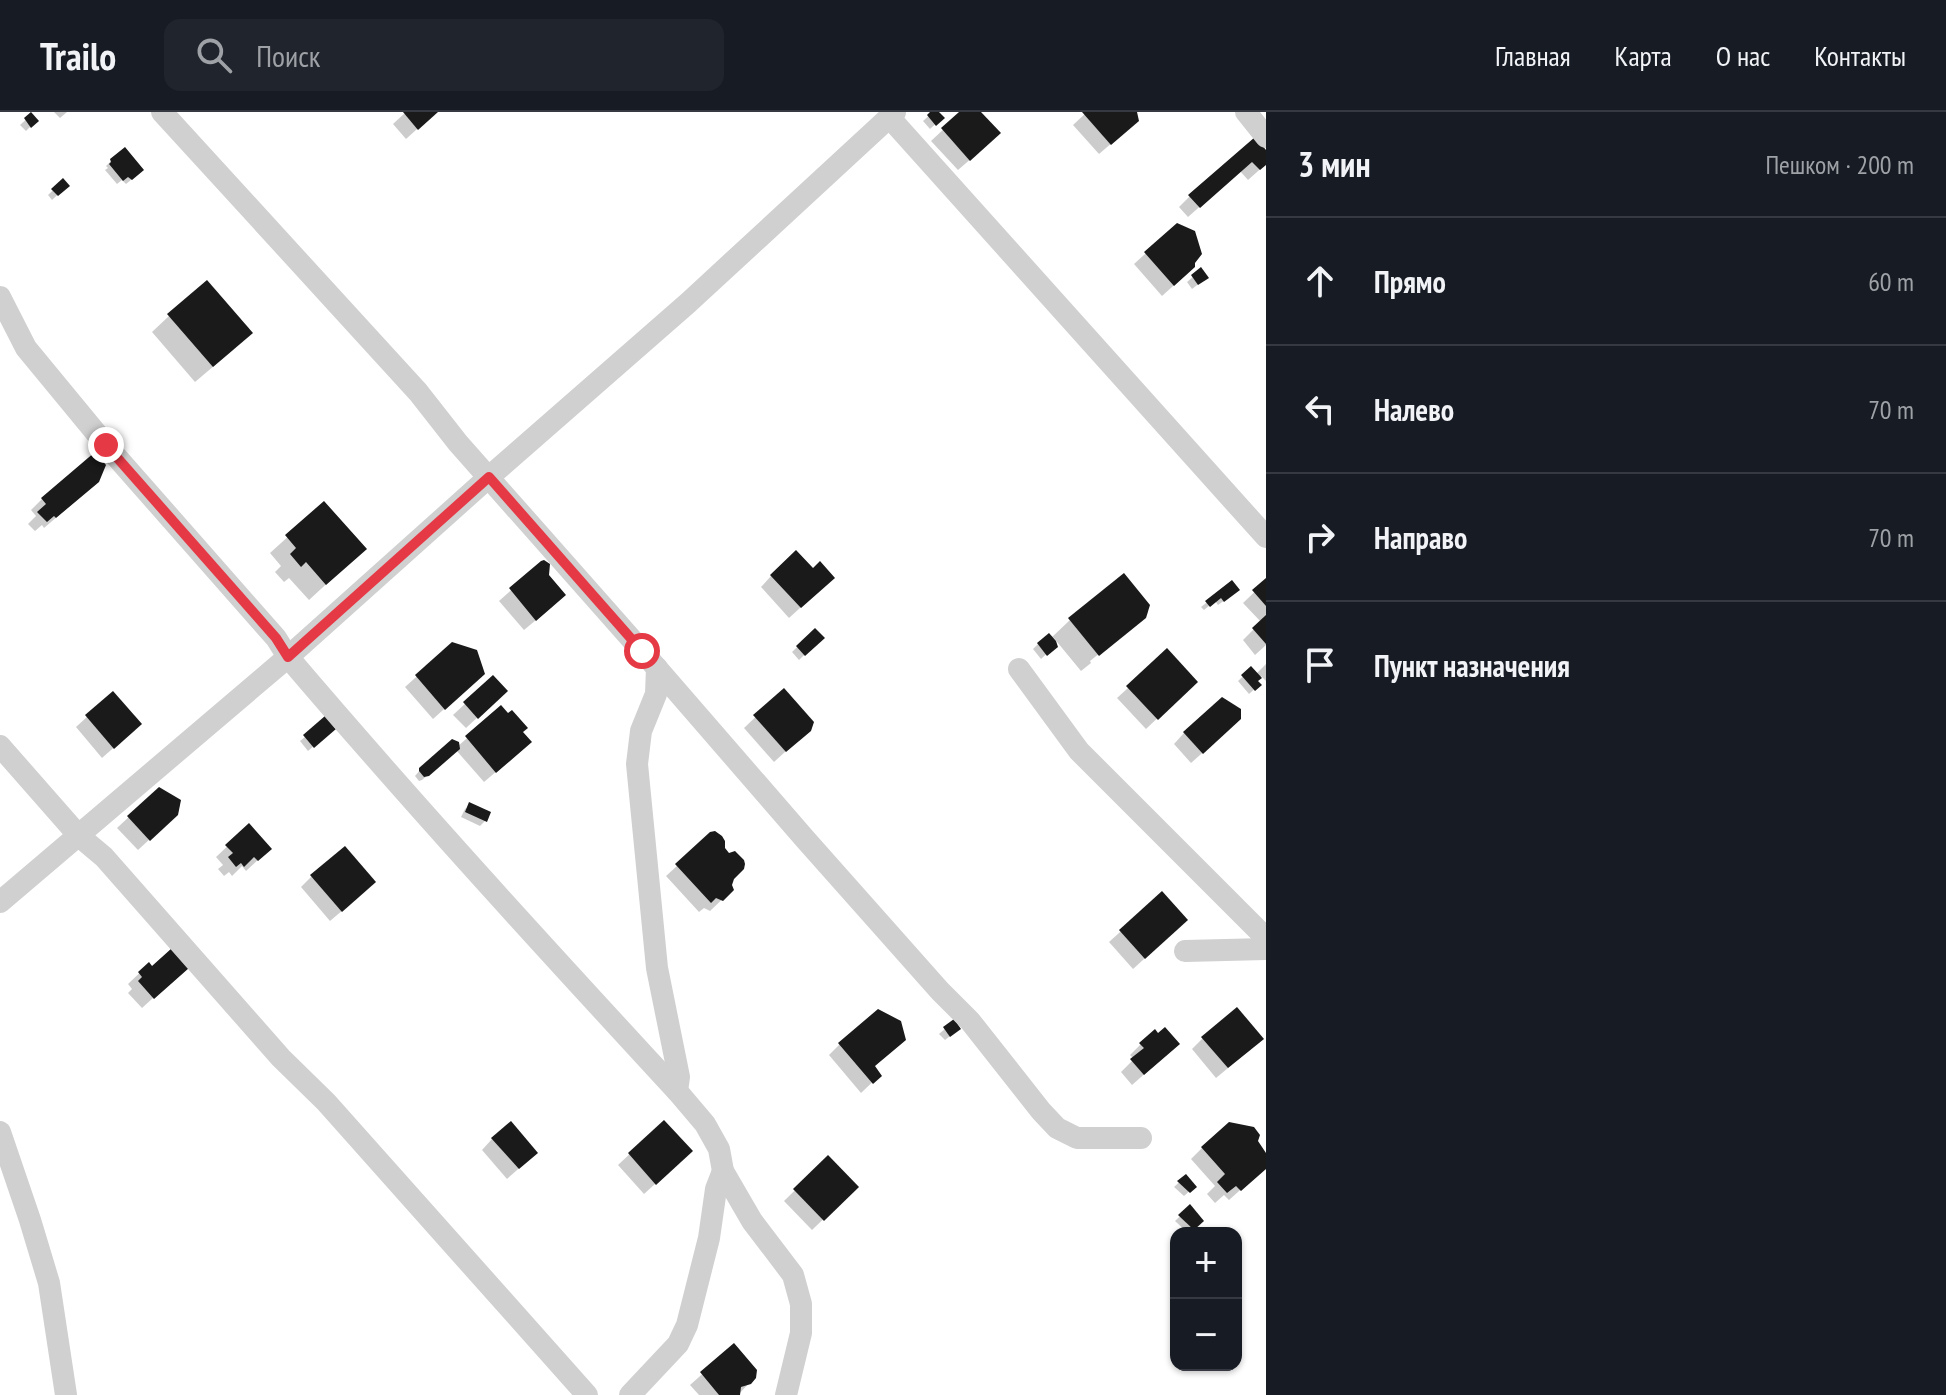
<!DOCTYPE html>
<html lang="ru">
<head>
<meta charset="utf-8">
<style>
  body { margin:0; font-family:"PT Sans Narrow",sans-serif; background:#20242c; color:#f1f3f6 }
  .controls { position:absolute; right:24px; bottom:24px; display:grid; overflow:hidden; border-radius:16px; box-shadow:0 2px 6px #0004 }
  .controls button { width:72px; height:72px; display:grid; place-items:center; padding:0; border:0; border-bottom:2px solid #363941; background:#171b24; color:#f1f3f6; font:40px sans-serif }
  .stop { position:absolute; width:24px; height:24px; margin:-18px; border:6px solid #e63946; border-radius:50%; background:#fff }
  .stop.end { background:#e63946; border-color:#fff; box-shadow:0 2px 8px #0008 }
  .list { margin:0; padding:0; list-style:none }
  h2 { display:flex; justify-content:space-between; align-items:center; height:104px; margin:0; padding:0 32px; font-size:34px }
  h2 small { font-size:26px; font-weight:400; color:#9ea1a6 }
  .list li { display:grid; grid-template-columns:52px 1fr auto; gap:24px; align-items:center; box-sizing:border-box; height:128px; padding:0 32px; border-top:2px solid #363941 }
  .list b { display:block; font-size:30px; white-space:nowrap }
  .list em { font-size:26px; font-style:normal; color:#9ea1a6 }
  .icon { flex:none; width:44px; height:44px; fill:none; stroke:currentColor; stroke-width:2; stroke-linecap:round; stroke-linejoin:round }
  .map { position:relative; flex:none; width:1266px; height:1283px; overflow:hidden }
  header { display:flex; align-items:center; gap:48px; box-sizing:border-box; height:112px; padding:0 40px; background:#171b24; border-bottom:2px solid #363941 }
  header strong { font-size:38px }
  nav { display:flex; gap:44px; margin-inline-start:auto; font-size:28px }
  .search { width:560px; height:72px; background:#20242c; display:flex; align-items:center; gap:20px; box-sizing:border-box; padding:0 28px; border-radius:16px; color:#9ea1a6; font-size:30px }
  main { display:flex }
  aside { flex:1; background:#171b24 }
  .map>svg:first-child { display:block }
</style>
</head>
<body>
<header>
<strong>Trailo</strong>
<div class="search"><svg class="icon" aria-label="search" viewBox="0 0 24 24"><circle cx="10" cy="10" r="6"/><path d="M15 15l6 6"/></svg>Поиск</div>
<nav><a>Главная</a><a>Карта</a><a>О нас</a><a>Контакты</a></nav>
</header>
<main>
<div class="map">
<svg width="1266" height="1283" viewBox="0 0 1266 1283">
  <rect width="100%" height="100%" fill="#fff"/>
  <g fill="#0003">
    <polygon points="54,0 67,0 60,6"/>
    <polygon points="406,0 436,0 406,27 393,12"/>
    <polygon points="933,0 937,0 942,6 930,17 923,9"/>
    <polygon points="962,0 979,0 988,32 958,58 931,29"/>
    <polygon points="1087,0 1135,0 1126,19 1099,42 1073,13"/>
    <polygon points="31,3 36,9 26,19 20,13"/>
    <polygon points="1266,41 1266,52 1248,68 1240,59 1188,105 1179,95 1190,84"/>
    <polygon points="111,49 137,63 126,72 122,68 117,72 105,58 108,56 106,54"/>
    <polygon points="63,69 67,74 52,88 48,83"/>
    <polygon points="1177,113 1182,166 1162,184 1134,152"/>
    <polygon points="1201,158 1201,170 1192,177 1187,170"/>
    <polygon points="169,204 234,237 195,270 152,220"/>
    <polygon points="85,381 44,416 42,413 35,419 28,412 36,404 31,398 42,387"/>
    <polygon points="324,392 347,453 309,488 289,466 284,470 275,460 281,454 270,441"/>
    <polygon points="542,451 547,463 553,494 524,518 499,489"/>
    <polygon points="771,464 822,476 789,506 761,475"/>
    <polygon points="1266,469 1266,533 1255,543 1243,528 1261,510 1243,491"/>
    <polygon points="1231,471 1232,483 1218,493 1215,489 1204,498 1201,495"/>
    <polygon points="1070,508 1132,515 1090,549 1091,551 1081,559 1053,525 1055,534 1041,547 1033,537 1038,532 1051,526"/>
    <polygon points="815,518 822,526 799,548 792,540"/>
    <polygon points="453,532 471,573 433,607 405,575"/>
    <polygon points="1266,552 1266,569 1261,564 1256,569 1259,573 1249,582 1238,569 1251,557 1256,562"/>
    <polygon points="493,566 494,590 466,616 453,603"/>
    <polygon points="1128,576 1184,581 1146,617 1117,586"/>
    <polygon points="783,579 797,629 774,650 744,616"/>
    <polygon points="112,582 128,623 102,646 76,615"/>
    <polygon points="501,596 521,620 518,641 484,670 456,638 422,668 419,669 415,664 420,658 457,635"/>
    <polygon points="1228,618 1191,651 1174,632 1184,621"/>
    <polygon points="328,622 308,639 300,629 305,625"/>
    <polygon points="159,677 164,714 138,738 117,716"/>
    <polygon points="470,693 489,701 485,709 480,714 461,705 465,697"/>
    <polygon points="249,714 259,747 246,759 242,754 232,764 229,760 224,764 218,757 223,753 216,745"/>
    <polygon points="677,754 732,766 732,778 710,799 704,796 699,800 666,764"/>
    <polygon points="312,764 363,781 330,809 301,775"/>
    <polygon points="1162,782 1175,819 1133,857 1109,830"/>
    <polygon points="149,852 175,866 142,896 128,881 132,877 128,872"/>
    <polygon points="953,910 954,921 945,928 939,922"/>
    <polygon points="1203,926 1251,937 1216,966 1192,937"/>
    <polygon points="840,932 873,955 880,963 861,981 829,943"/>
    <polygon points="1141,932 1166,943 1132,973 1121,960 1134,947 1130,943"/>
    <polygon points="664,1010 679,1050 644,1082 618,1053"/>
    <polygon points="492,1027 525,1051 507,1067 482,1038"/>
    <polygon points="1256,1029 1266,1044 1266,1055 1229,1088 1224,1083 1215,1091 1207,1082 1215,1074 1191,1047 1202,1036"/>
    <polygon points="828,1046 857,1075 812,1118 784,1089"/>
    <polygon points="1186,1064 1194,1075 1184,1084 1174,1075"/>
    <polygon points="1190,1095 1201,1109 1188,1121 1175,1109"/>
    <polygon points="734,1234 754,1266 738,1283 699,1283 690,1273"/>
  </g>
  <g fill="#1a1a1a">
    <polygon points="31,0 39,9 31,16 24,6"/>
    <polygon points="403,0 438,0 418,18"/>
    <polygon points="930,0 939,0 945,6 936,14 927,3"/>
    <polygon points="959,0 981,0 1001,21 970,49 941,16"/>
    <polygon points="1082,0 1137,0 1139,9 1111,33"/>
    <polygon points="1255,25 1266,38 1266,53 1260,58 1252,50 1200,96 1188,83"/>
    <polygon points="125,35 144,58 132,68 128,65 123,69 109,52 111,50 110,47"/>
    <polygon points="63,66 70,74 58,84 51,77"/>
    <polygon points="1177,111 1195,119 1202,142 1195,151 1195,155 1174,174 1144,140"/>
    <polygon points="1201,155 1209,166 1198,173 1191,163"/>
    <polygon points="207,168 253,221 213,255 167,202"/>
    <polygon points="95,340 106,353 99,370 56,406 54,404 47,410 37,400 46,392 41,386"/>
    <polygon points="324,389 367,437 326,473 306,450 301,455 290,442 296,436 285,423"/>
    <polygon points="796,438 813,456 820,449 835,466 801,496 770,463"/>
    <polygon points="544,448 550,452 549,463 566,483 536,509 509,476 541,449"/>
    <polygon points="1124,461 1150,493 1146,506 1099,544 1068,506"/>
    <polygon points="1266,466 1266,494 1252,478"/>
    <polygon points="1232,468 1240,478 1224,490 1221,486 1210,495 1205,489"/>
    <polygon points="1266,503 1266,532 1252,516"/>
    <polygon points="815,516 825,526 805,544 796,534"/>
    <polygon points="1049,521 1056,529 1058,535 1047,544 1037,531"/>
    <polygon points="452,530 477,538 485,562 445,598 415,563"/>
    <polygon points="1167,536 1198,570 1158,608 1126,574"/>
    <polygon points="1251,554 1262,566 1258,569 1262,573 1255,579 1241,563"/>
    <polygon points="493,563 508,579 478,607 463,590"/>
    <polygon points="784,576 814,610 811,619 786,640 753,603"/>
    <polygon points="113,579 142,612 114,637 85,603"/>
    <polygon points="1222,585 1241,597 1241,607 1203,642 1183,620"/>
    <polygon points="501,593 508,601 512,598 528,616 523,620 532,630 496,661 465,624"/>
    <polygon points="325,604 336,617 314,636 303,623"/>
    <polygon points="452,627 459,630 460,637 429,664 424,665 419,659 419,656"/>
    <polygon points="159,675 181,688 178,703 150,729 127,704"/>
    <polygon points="469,690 491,700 487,710 465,700"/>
    <polygon points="249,711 272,737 258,749 254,745 244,755 241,751 236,755 228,745 233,741 225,733"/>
    <polygon points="715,719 722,724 725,729 725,736 729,741 735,739 744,748 745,752 744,757 734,767 732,773 734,778 723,789 716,786 711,791 675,752 710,720"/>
    <polygon points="345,734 376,770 342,800 310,763"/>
    <polygon points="1162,779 1188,808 1145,847 1119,818"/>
    <polygon points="172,836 189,856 154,887 138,869 142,865 138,860 149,850 152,854"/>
    <polygon points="1237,895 1264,927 1228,956 1201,925"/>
    <polygon points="878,897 901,909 906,928 875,954 882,964 873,972 838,931"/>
    <polygon points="954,907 961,917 950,925 943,915"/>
    <polygon points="1165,915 1180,932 1144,963 1130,947 1144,936 1139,931 1155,917 1158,921"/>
    <polygon points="664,1008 693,1039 656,1073 628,1041"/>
    <polygon points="511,1009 538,1041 519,1057 491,1026"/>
    <polygon points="1229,1010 1254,1015 1260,1023 1258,1029 1266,1041 1266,1057 1241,1079 1236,1074 1227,1081 1217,1070 1225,1062 1201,1035"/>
    <polygon points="828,1043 859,1075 824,1109 793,1077"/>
    <polygon points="1186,1062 1197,1075 1190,1081 1177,1069"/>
    <polygon points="1190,1092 1204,1109 1194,1118 1178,1103"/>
    <polygon points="734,1231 757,1258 756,1266 751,1272 741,1275 740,1283 719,1283 700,1260"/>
  </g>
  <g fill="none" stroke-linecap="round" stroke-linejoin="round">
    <g stroke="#d0d0d0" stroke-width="22">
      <polyline points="162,0 418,280 458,331 642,539 805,727 940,879 970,909 1041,999 1057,1016 1077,1026 1141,1026"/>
      <polyline points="1246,0 1266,25"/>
      <polyline points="889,5 1266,425"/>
      <path d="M0 185 26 236 106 333 276 526 288 545C414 693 545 836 677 979L705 1012 719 1037 723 1059 752 1109 793 1163 801 1192V1221L786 1283"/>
      <polyline points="657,556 656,582 641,619 637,652 657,856 679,965 677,979"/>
      <polyline points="1019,557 1079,639 1266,826"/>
      <polyline points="0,634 79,724 104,745 281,946 326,990 587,1283"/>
      <polyline points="0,790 288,545 489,365 688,191 895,0"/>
      <polyline points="1185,839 1266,837"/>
      <polyline points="0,1020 30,1108 49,1171 66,1283"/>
      <polyline points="630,1283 678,1232 687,1213 709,1126 716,1077 723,1059"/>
    </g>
  </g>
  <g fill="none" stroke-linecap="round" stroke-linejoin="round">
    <polyline stroke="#e63946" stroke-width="10" points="106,333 276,526 288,545 489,365 642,539"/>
  </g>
</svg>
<div class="controls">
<button>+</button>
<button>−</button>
</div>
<div class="stop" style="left:642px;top:539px"></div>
<div class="stop end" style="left:106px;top:333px"></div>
</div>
<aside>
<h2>3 мин<small>Пешком · 200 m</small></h2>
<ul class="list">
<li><svg class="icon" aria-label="ahead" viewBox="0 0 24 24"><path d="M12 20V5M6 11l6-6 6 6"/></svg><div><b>Прямо</b></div><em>60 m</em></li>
<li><svg class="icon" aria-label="left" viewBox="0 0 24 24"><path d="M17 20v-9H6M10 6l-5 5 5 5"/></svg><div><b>Налево</b></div><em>70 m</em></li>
<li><svg class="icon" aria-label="right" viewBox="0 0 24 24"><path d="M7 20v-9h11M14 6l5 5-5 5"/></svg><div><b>Направо</b></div><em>70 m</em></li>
<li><svg class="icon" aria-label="arrive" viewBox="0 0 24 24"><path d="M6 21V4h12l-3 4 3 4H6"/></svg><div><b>Пункт назначения</b></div></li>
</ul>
</aside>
</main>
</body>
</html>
